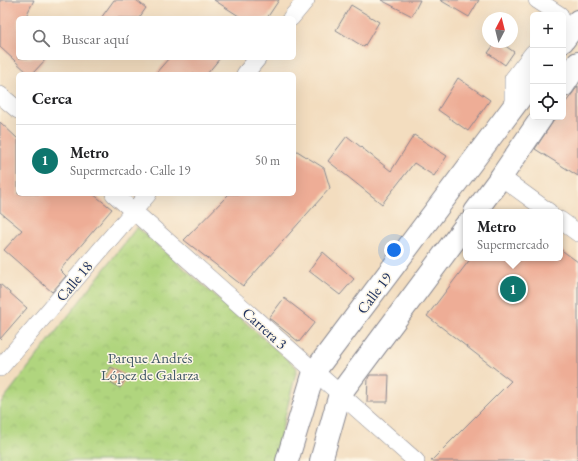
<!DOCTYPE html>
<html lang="es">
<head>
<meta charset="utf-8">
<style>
  body { margin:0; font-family:"EB Garamond",serif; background:#f2f2f2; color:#202124 }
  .controls { position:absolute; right:12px; top:12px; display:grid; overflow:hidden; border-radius:6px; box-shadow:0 4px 16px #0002 }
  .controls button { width:36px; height:36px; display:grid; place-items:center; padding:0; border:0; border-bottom:1px solid #e0e0e0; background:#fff; color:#202124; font:20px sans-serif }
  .compass { position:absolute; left:482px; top:12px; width:36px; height:36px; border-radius:50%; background:#fff; box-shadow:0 4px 16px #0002; rotate:7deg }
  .you { position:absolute; left:394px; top:250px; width:14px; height:14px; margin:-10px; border:3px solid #fff; border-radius:50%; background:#1a73e8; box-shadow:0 0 0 6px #1a73e833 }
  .badge { display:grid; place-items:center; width:26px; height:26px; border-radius:50%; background:#0f766e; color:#fff; font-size:13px; font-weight:700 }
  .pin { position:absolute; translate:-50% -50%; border:2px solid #fff; box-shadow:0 1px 4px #0006 }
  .popup { position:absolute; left:463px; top:209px; width:100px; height:52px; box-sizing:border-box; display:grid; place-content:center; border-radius:6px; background:#fff; filter:drop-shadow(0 1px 3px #0005); font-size:13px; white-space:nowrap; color:#757577 }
  .popup b { font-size:15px; color:#202124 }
  .popup::after { content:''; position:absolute; left:50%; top:100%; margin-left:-8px; border:8px solid transparent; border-top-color:#fff }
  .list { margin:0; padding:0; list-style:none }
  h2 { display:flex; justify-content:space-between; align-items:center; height:52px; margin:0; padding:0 16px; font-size:17px }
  h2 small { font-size:13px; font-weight:400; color:#757577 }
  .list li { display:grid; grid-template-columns:26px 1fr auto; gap:12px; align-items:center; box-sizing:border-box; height:72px; padding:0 16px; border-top:1px solid #e0e0e0 }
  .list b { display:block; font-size:15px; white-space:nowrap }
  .list p { margin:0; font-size:13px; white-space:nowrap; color:#757577 }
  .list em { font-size:13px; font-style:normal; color:#757577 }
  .icon { flex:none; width:22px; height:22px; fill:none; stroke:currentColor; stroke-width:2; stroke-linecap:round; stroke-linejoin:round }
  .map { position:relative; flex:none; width:578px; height:461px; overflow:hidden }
  .search { position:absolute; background:#fff; box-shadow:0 4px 16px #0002; left:16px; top:16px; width:280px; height:44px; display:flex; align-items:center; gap:10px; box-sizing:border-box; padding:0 14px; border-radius:6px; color:#757577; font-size:15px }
  .panel { position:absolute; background:#fff; box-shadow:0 4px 16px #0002; left:16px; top:72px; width:280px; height:124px; border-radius:6px }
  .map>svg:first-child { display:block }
</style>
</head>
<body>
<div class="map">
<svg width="578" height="461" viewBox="0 0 578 461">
  <defs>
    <pattern id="park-crowns" width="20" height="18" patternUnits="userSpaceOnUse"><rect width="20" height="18" fill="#b0d57e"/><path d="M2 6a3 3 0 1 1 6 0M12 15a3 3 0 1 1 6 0" fill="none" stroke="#97b76f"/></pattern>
  </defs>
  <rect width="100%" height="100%" fill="#fcf5e5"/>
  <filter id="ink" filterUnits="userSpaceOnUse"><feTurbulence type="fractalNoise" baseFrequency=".025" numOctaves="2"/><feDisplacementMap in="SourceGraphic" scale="8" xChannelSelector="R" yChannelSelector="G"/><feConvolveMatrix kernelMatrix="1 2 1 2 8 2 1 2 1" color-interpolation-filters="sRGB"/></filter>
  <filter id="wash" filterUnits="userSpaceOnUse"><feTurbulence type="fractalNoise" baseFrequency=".012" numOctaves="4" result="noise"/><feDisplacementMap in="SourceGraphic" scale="16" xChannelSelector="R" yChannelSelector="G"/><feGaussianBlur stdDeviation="0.9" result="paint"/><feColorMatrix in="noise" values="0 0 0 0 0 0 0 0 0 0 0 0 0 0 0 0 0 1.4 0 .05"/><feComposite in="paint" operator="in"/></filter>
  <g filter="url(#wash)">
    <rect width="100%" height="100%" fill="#f3ddbf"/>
    <polygon fill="url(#park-crowns)" stroke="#66826e" points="137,227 297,368 274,461 0,461 0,404"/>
    <g id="blocks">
      <g fill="#eead96">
        <polygon points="0,0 34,0 25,18 18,18 18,58 47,58 32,74 29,74 0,47"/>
        <polygon points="114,0 136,0 146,8 139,18 101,18"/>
        <polygon points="214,0 279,0 267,18 242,18"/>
        <polygon points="381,0 420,0 412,16"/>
        <polygon points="440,0 479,0 469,17"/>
        <polygon points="351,5 379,22 364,47 336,30"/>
        <polygon points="496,42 500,42 514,52 505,65 488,53"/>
        <polygon points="169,58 220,58 207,74 155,74"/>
        <polygon points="458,78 490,100 468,131 438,110"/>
        <polygon points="578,86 578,176 535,149 556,117 563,117 563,106"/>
        <polygon points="0,122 18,139 18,194 93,194 112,209 60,270 66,276 52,292 4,250 22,230 0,212"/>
        <polygon points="414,135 447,156 434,176 414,163 382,204 328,161 347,136 391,171"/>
        <polygon points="294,149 324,168 330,188 243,286 184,240 229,194 294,194"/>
        <polygon points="560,249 578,262 578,461 431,461 511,381 427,316 471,258 560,258"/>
        <polygon points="323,252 354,279 340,295 309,271"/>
        <polygon points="0,284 27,308 0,339"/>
        <polygon points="284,298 315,322 299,342 269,318"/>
        <polygon points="111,367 127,376 120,388 104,378"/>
        <polygon points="370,375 389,375 388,402 367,402 368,378"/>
      </g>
    </g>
  </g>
  <g filter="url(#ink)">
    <use href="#blocks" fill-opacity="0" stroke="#87868e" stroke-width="1"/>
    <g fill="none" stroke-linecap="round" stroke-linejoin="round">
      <defs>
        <g id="minor">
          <polyline points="537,0 560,15"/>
          <polyline points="291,18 306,0"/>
          <polyline points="245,74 258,58"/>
          <polyline points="0,95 18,110"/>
          <polyline points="513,108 513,79 533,53"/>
          <polyline points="501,177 549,212"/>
          <polyline points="114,194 416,461"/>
          <polyline points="560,220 578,233"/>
          <polyline points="0,368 148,194"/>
        </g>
        <g id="major">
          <polyline points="563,41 578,21"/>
          <polyline points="563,86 578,63"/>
          <polyline points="475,212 501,177 542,117"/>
          <polyline points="287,461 314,372 533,81"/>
          <polyline points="321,461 340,394 466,225"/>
        </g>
      </defs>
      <use href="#minor" stroke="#87868e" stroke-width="18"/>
      <use href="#major" stroke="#87868e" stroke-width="24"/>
      <use href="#minor" stroke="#fff" stroke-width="17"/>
      <use href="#major" stroke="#fff" stroke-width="22"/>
    </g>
  </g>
  <g text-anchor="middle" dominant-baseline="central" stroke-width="3" stroke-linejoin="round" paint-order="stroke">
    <g font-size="15" fill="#1b2f5e" stroke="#fcf5e5">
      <text transform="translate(74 281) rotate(-50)">Calle 18</text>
      <text transform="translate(374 293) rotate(-53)">Calle 19</text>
      <text transform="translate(265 328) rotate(42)">Carrera 3</text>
    </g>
    <g font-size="15" fill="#405866" stroke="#fcf5e5">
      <text x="150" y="357">Parque Andrés<tspan x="150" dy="17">López de Galarza</tspan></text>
    </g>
  </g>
</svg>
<div class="controls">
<button>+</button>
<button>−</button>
<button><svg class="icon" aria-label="locate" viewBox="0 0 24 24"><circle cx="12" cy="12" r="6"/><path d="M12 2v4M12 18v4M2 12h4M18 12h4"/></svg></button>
</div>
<svg class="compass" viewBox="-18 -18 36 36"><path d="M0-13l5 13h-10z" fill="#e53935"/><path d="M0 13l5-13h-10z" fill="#757577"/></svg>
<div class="you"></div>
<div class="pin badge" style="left:513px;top:289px">1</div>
<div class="popup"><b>Metro</b>Supermercado</div>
<div class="search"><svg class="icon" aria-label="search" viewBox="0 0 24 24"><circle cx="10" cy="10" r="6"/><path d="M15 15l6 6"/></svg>Buscar aquí</div>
<section class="panel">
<h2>Cerca<small></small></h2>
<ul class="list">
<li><span class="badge">1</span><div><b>Metro</b><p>Supermercado · Calle 19</p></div><em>50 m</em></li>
</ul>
</section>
</div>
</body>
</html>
